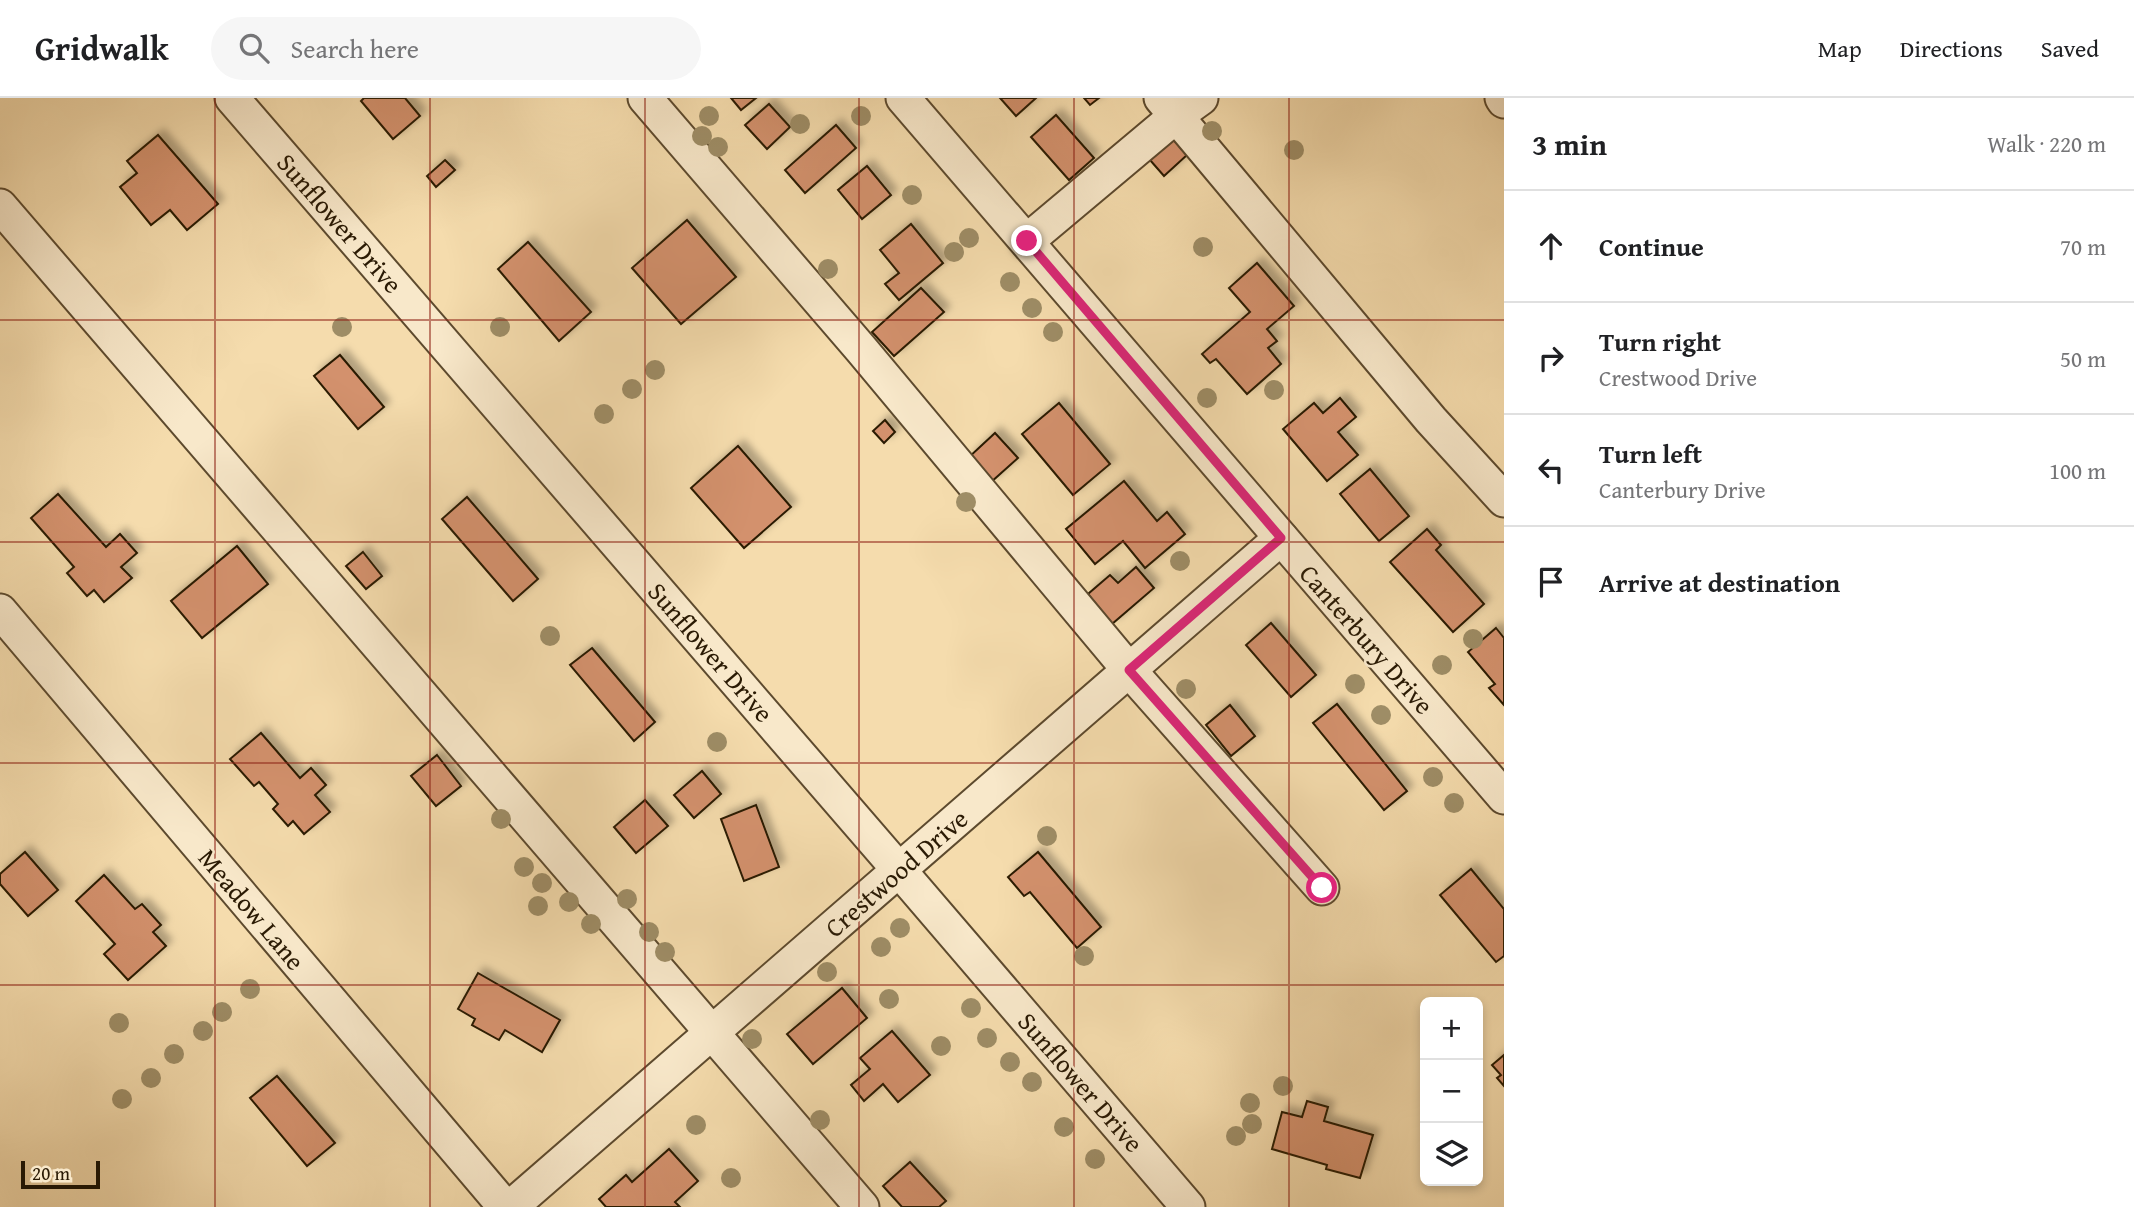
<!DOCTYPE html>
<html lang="en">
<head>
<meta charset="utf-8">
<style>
  body { margin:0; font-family:"Gentium Book Plus",serif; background:#f6f6f6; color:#202124 }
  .controls { position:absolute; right:21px; bottom:21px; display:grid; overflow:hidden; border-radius:10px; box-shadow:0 4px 10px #0003 }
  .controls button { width:63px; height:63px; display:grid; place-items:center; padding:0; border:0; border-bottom:2px solid #e0e0e0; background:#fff; color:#202124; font:35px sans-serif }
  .scale { position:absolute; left:21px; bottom:18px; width:79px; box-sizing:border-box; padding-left:7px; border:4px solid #2a1a04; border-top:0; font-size:19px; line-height:24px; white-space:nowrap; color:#2a1a04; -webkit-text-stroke:5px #f8e8ca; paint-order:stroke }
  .stop { position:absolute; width:21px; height:21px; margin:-16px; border:5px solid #db2777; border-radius:50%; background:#fff }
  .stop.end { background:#db2777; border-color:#fff; box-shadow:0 2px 7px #0008 }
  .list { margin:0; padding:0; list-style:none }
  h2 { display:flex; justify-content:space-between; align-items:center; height:91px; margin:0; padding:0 28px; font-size:30px }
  h2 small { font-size:23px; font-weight:400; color:#757577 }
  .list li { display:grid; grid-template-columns:46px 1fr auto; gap:21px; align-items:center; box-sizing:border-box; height:112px; padding:0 28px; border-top:2px solid #e0e0e0 }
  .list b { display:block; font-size:26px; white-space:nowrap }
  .list p { margin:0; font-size:23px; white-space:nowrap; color:#757577 }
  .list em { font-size:23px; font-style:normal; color:#757577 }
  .icon { flex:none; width:38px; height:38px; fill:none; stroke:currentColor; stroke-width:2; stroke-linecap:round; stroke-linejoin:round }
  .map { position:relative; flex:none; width:1504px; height:1109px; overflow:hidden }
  header { display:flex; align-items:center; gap:42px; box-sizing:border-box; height:98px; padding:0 35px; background:#fff; border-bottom:2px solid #e0e0e0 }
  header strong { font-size:33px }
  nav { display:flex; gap:38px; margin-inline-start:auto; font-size:24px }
  .search { width:490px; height:63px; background:#f6f6f6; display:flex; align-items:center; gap:18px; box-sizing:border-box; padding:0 24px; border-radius:38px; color:#757577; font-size:26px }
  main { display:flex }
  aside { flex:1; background:#fff }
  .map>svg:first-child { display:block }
</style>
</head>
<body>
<header>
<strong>Gridwalk</strong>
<div class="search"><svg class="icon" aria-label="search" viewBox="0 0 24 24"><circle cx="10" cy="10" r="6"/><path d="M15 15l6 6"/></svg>Search here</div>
<nav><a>Map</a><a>Directions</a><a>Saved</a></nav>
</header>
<main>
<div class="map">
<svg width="1504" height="1109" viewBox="0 0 1504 1109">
  <defs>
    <filter id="shadow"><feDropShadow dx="6" dy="-6" stdDeviation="3.5" flood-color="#0004"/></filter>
  </defs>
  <rect width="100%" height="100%" fill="#f5dcad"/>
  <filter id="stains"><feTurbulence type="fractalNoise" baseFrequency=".00286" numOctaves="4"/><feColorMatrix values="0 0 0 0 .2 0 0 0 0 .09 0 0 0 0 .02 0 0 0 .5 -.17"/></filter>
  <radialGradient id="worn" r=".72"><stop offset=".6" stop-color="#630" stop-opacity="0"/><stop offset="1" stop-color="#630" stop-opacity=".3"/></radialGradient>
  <g fill="#d3916d" stroke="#2a1a04" stroke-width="2" filter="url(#shadow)">
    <polygon points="364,0 405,0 420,18 393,41 361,3"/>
    <polygon points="731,0 756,0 741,12"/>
    <polygon points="1000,0 1036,0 1016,18"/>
    <polygon points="1084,0 1099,0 1090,7"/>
    <polygon points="769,6 790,29 767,51 745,27"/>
    <polygon points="1056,17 1094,60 1069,82 1031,39"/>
    <polygon points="836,27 856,50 805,95 785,72"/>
    <polygon points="1166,33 1187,57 1164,78 1143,54"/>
    <polygon points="158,37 218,106 187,132 170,112 151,127 120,89 137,75 127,63"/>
    <polygon points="445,62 455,72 436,89 427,78"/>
    <polygon points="867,68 891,97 862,121 838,92"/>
    <polygon points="687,122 736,179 681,226 632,170"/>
    <polygon points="911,126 943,165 899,202 885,186 899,175 880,152"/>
    <polygon points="528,144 591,214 559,243 498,171"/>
    <polygon points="1257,165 1294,208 1267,231 1277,243 1268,250 1281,266 1247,296 1216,261 1210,265 1202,256 1250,214 1229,190"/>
    <polygon points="921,190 944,214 894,258 872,234"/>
    <polygon points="340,257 384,309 358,331 314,278"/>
    <polygon points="1340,300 1356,319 1338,334 1358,357 1327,383 1283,331 1314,305 1323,315"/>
    <polygon points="1059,305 1110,366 1073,397 1022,336"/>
    <polygon points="885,322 895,334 884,345 873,333"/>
    <polygon points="995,335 1018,360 990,385 968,360"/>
    <polygon points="738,348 791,409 744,450 691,390"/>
    <polygon points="1370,371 1409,418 1379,443 1340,396"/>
    <polygon points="1124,383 1157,423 1167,414 1185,436 1145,470 1123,443 1095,466 1066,431"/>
    <polygon points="58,396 106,449 120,436 137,455 121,469 132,480 104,504 94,492 87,498 67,475 74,469 31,420"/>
    <polygon points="467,399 538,481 513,503 442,421"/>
    <polygon points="1427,431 1441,447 1436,452 1484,506 1453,534 1390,464"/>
    <polygon points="237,448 268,486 202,540 171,503"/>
    <polygon points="363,454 382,478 366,491 346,468"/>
    <polygon points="1136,469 1154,490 1112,526 1088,496 1110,477 1118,485"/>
    <polygon points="1271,525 1316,577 1291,599 1246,547"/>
    <polygon points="1496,530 1504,540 1504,607 1489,590 1495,586 1468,554"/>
    <polygon points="592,550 655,624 634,643 570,567"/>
    <polygon points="1337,606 1407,693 1384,712 1313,625"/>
    <polygon points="1230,607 1255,638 1231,658 1206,627"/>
    <polygon points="261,635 300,680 311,670 326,687 315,697 330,714 304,736 293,723 288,728 273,711 278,706 259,684 254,688 230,661"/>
    <polygon points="437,657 461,688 436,708 411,678"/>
    <polygon points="702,673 721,696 694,720 674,697"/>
    <polygon points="645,702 668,728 636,755 614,729"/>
    <polygon points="756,707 779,769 744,783 721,721"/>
    <polygon points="25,754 58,792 28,818 0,786 0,776"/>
    <polygon points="1038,754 1101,829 1077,850 1030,794 1024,798 1008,779"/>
    <polygon points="1471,771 1504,811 1504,858 1496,864 1440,797"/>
    <polygon points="104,777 135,811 142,806 161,827 153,834 166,848 128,882 104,856 115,846 76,803"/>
    <polygon points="478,875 560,922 542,954 505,932 499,942 472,927 475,921 458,911"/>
    <polygon points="842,890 867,920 813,966 787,936"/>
    <polygon points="892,933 930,977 898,1004 883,986 864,1003 851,987 870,971 860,960"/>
    <polygon points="1504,957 1504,988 1497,980 1501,977 1492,967"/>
    <polygon points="277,978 335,1045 307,1068 250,1000"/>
    <polygon points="1307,1003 1328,1009 1324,1023 1373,1037 1360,1080 1326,1071 1327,1067 1272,1051 1282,1014 1302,1019"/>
    <polygon points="669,1051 698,1083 675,1104 680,1109 606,1109 599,1101 626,1077 632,1084"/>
    <polygon points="910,1064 946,1103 939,1109 902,1109 883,1088"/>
  </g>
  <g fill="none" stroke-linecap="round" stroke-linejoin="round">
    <defs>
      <g id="minor">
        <polyline points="232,0 899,772 1188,1109"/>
        <polyline points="645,0 861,251 1129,572 1322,790"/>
        <polyline points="903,0 1504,699"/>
        <polyline points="1161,0 1431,322 1504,402"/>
        <polyline points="1502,0 1504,3"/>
        <polyline points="0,108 862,1109"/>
        <polyline points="1027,143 1176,18 1201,0"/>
        <polyline points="0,513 505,1109"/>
        <polyline points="511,1109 1281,440"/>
      </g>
    </defs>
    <use href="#minor" stroke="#5d4a2e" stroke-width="37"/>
    <use href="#minor" stroke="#f8e8ca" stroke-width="33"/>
  </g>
  <g fill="#9e8d66">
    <circle cx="709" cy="18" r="10"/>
    <circle cx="861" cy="18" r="10"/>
    <circle cx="800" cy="26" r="10"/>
    <circle cx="1212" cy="33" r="10"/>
    <circle cx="702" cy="38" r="10"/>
    <circle cx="718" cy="49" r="10"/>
    <circle cx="1294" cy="52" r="10"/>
    <circle cx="912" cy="97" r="10"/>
    <circle cx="969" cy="140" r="10"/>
    <circle cx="1203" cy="149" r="10"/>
    <circle cx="954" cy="154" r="10"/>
    <circle cx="828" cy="171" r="10"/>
    <circle cx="1010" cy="184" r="10"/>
    <circle cx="1032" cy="210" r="10"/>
    <circle cx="342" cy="229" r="10"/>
    <circle cx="500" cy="229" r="10"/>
    <circle cx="1053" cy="234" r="10"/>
    <circle cx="655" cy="272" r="10"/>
    <circle cx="632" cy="291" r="10"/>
    <circle cx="1274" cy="292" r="10"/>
    <circle cx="1207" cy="300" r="10"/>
    <circle cx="604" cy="316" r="10"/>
    <circle cx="966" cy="404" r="10"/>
    <circle cx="1180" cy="463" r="10"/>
    <circle cx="550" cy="538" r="10"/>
    <circle cx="1473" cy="541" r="10"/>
    <circle cx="1442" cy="567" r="10"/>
    <circle cx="1355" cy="586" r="10"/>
    <circle cx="1186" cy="591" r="10"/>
    <circle cx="1381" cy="617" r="10"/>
    <circle cx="717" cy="644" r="10"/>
    <circle cx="1433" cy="679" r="10"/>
    <circle cx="1454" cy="705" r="10"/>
    <circle cx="501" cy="721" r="10"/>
    <circle cx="1047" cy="738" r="10"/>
    <circle cx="524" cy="769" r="10"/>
    <circle cx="542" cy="785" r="10"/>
    <circle cx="627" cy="801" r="10"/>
    <circle cx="569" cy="804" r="10"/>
    <circle cx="538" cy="808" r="10"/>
    <circle cx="591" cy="826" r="10"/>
    <circle cx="900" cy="830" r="10"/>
    <circle cx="649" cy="834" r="10"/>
    <circle cx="881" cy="849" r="10"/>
    <circle cx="665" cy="854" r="10"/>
    <circle cx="1084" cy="858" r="10"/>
    <circle cx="827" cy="874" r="10"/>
    <circle cx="250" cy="891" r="10"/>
    <circle cx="889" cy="901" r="10"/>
    <circle cx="971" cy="910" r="10"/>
    <circle cx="222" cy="914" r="10"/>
    <circle cx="119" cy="925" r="10"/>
    <circle cx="203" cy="933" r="10"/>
    <circle cx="987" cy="940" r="10"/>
    <circle cx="752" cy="941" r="10"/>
    <circle cx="941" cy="948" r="10"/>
    <circle cx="174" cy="956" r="10"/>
    <circle cx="1010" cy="964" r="10"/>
    <circle cx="151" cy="980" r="10"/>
    <circle cx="1032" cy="984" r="10"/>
    <circle cx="1283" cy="988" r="10"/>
    <circle cx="122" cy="1001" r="10"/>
    <circle cx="1250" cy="1005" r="10"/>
    <circle cx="820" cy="1022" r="10"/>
    <circle cx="1252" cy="1026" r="10"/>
    <circle cx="696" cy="1027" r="10"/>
    <circle cx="1064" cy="1029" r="10"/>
    <circle cx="1236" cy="1038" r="10"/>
    <circle cx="1095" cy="1061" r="10"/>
    <circle cx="731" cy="1080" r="10"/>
  </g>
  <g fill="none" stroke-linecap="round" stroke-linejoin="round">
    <polyline stroke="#db2777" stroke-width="9" points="1027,143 1281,440 1129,572 1322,790"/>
  </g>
  <path fill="none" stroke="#8f2418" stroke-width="2" stroke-opacity="0.55" d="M215 0V1109M430 0V1109M645 0V1109M859 0V1109M1074 0V1109M1289 0V1109M0 222H1504M0 444H1504M0 665H1504M0 887H1504"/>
  <g text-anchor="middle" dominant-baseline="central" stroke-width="5" stroke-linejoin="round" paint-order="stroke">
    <g font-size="26" fill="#2a1a04" stroke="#f8e8ca">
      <text transform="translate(340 125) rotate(49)">Sunflower Drive</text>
      <text transform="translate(1367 541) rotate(49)">Canterbury Drive</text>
      <text transform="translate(711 554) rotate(49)">Sunflower Drive</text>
      <text transform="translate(896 775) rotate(-41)">Crestwood Drive</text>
      <text transform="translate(252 811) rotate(50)">Meadow Lane</text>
      <text transform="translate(1081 984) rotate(49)">Sunflower Drive</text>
    </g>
  </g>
  <rect width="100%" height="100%" filter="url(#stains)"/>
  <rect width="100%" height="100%" fill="url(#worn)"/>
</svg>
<div class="controls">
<button>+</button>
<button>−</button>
<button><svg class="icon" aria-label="layers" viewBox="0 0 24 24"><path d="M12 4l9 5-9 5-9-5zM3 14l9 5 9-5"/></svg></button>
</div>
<div class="scale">20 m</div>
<div class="stop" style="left:1322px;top:790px"></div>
<div class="stop end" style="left:1027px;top:143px"></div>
</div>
<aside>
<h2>3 min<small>Walk · 220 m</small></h2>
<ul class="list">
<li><svg class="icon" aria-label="ahead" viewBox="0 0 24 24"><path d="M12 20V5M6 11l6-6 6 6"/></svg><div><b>Continue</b></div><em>70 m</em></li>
<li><svg class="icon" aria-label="right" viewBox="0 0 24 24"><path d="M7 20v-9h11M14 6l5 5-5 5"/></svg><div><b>Turn right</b><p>Crestwood Drive</p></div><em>50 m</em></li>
<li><svg class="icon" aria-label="left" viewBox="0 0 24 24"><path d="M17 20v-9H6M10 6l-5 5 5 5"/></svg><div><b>Turn left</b><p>Canterbury Drive</p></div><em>100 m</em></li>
<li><svg class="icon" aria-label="arrive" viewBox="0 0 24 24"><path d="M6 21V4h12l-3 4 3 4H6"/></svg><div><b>Arrive at destination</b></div></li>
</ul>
</aside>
</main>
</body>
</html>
